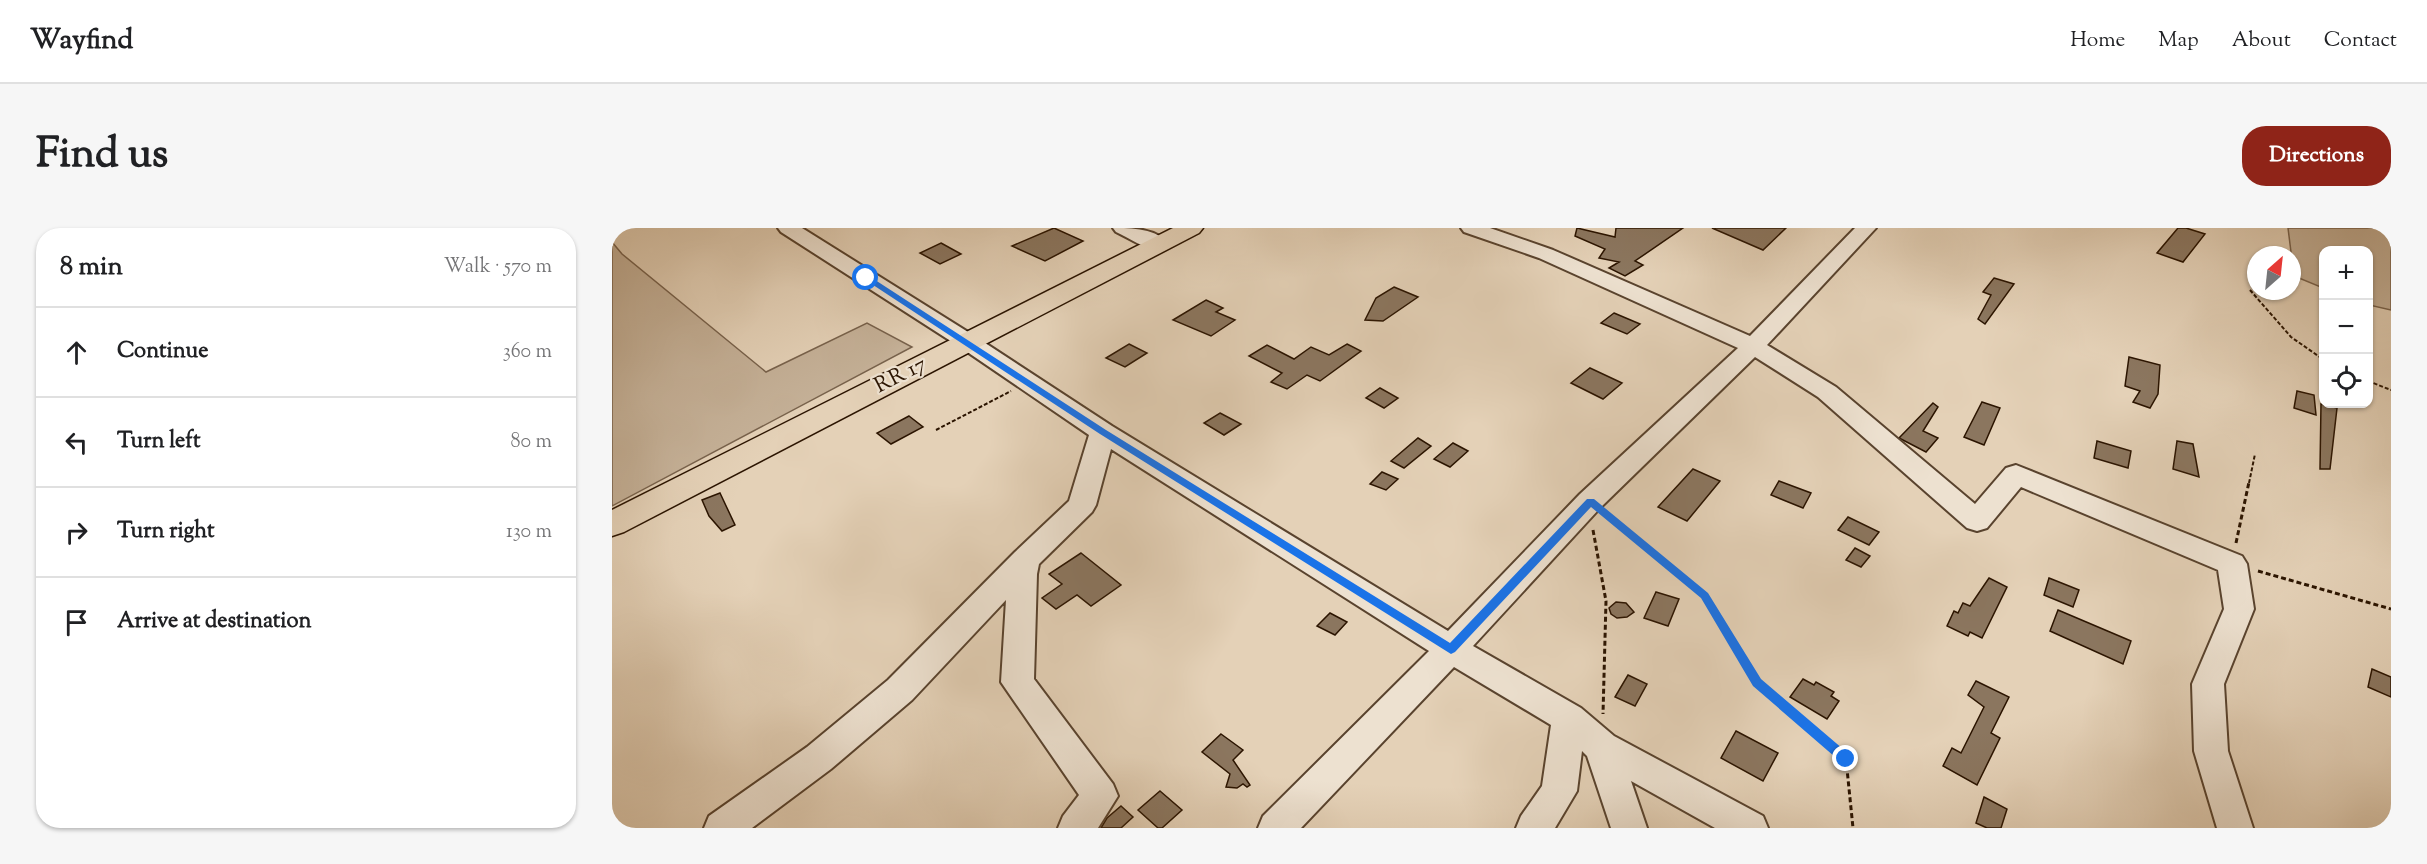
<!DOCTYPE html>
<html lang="en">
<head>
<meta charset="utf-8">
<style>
  body { margin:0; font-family:"Sorts Mill Goudy",serif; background:#f6f6f6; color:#202124 }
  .controls { position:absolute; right:18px; top:18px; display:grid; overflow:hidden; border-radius:12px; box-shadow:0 2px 4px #0004 }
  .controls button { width:54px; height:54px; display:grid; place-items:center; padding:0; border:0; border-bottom:2px solid #e0e0e0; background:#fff; color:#202124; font:30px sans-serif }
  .compass { position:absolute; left:1635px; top:18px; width:54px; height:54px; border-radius:50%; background:#fff; box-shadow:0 2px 4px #0004; rotate:27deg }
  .stop { position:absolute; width:18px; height:18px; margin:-14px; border:4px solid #1a73e8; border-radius:50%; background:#fff }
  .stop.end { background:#1a73e8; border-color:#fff; box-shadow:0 2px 6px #0008 }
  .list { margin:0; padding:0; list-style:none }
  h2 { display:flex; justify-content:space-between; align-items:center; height:78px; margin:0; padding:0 24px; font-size:26px }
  h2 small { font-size:20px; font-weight:400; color:#757577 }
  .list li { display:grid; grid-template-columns:39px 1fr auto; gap:18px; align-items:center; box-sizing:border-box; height:90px; padding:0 24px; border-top:2px solid #e0e0e0 }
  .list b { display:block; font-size:22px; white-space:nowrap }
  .list em { font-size:20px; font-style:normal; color:#757577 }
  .icon { flex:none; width:33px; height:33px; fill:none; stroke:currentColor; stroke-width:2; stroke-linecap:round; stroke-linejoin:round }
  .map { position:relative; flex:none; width:1779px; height:600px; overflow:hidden; border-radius:24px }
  header { display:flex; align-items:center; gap:36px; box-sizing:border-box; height:84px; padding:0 30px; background:#fff; border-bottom:2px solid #e0e0e0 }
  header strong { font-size:28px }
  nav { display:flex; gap:33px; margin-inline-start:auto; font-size:21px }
  .intro { display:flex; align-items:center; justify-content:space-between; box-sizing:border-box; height:144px; padding:0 36px }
  h1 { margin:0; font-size:42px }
  .button { padding:15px 27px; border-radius:24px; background:#8f2418; color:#fff; font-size:21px; font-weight:700 }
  main { display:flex; gap:36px; padding:0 36px }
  aside { flex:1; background:#fff; border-radius:24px; box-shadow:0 2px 4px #0004 }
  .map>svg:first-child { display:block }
</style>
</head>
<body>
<header>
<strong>Wayfind</strong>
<nav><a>Home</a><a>Map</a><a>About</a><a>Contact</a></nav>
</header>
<div class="intro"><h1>Find us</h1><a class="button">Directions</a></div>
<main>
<aside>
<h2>8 min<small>Walk · 570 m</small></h2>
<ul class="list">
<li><svg class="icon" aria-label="ahead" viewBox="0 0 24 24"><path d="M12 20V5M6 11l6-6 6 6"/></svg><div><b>Continue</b></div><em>360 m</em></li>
<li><svg class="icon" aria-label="left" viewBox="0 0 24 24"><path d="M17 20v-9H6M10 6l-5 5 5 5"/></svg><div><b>Turn left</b></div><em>80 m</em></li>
<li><svg class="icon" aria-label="right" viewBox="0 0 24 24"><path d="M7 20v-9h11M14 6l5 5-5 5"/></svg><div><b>Turn right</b></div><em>130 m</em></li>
<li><svg class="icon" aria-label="arrive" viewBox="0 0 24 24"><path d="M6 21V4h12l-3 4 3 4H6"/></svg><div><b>Arrive at destination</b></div></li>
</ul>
</aside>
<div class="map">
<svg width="1779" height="600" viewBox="0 0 1779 600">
  <rect width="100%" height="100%" fill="#e4d1b7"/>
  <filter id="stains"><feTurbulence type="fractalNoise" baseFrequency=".00333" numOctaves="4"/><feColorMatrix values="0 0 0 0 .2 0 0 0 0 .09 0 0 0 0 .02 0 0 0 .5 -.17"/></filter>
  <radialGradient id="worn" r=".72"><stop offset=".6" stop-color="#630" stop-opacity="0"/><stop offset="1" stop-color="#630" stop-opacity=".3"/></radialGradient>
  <g fill="#c5b198" stroke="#78624c" stroke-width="1.5">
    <polygon points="1676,0 1779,0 1779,82 1757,77 1756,22 1712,22 1711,60 1682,48"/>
    <polygon points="0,14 10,26 154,144 255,95 300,119 0,278"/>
  </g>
  <g fill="#8b765f" stroke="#2b1400" stroke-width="1.5">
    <polygon points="442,0 471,13 433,33 400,18"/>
    <polygon points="965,0 1003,9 1004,0 1071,0 1023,33 1031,37 1013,48 997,40 1007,34 987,30 993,21 963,8"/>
    <polygon points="1100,0 1174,0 1151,22"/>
    <polygon points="1566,0 1574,0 1593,6 1571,34 1545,25"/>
    <polygon points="329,15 349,26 328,36 308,25"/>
    <polygon points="1382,50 1402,56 1373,96 1366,91 1379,67 1371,64"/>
    <polygon points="782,59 806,69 771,93 753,92 764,70"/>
    <polygon points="594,72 611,80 604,84 623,92 599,108 561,92"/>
    <polygon points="1002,85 1028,96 1015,106 989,95"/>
    <polygon points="517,116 535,125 513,139 494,130"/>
    <polygon points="735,116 749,123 708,153 695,147 675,161 659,154 670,145 637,128 655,117 682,131 699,119 717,127"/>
    <polygon points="1517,129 1548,137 1546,166 1538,180 1521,174 1528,163 1513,158"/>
    <polygon points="978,140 1010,155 991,171 959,155"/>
    <polygon points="768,160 786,170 772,180 754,170"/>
    <polygon points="1685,163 1702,167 1704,187 1682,180"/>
    <polygon points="1370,174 1388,180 1372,217 1352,209"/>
    <polygon points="1321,175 1326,179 1311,203 1326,210 1314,224 1287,210"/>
    <polygon points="1709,176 1725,180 1718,241 1708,241"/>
    <polygon points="608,185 629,196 612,207 592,195"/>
    <polygon points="297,188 311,199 279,216 265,205"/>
    <polygon points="806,210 819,218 792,240 779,233"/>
    <polygon points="1485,213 1519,223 1516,240 1482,230"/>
    <polygon points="1565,213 1581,216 1587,249 1561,241"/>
    <polygon points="841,215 856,223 838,239 822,231"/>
    <polygon points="1081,241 1108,253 1075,293 1046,279"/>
    <polygon points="770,244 786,251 774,262 758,256"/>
    <polygon points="1167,253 1199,265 1191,280 1159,267"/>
    <polygon points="108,265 123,297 110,303 97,288 90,272"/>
    <polygon points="1236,289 1267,304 1257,317 1226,302"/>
    <polygon points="1243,320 1258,328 1249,339 1234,332"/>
    <polygon points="469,325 509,357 479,378 465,367 444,381 430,370 450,356 437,346"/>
    <polygon points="1377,350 1395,359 1370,410 1358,404 1356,408 1335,398 1342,383 1346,385 1351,375 1358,378"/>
    <polygon points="1437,350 1467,362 1461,379 1432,367"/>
    <polygon points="1044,364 1067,371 1056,398 1032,390"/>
    <polygon points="1004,374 1014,375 1022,384 1015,389 1005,390 999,386 997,380"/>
    <polygon points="1446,382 1519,413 1511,436 1438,403"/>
    <polygon points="718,385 735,394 723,407 705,398"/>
    <polygon points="1760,441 1779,449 1779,469 1756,459"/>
    <polygon points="1016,447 1035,456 1023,478 1003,469"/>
    <polygon points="1191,451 1202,457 1204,454 1222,464 1219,468 1227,473 1215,491 1178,469"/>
    <polygon points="1364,453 1397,469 1379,505 1388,510 1365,557 1331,538 1340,520 1349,525 1372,479 1356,467"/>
    <polygon points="1124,503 1166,525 1151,553 1109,530"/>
    <polygon points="609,506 631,522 621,532 638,557 635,559 631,556 625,560 614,559 618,546 590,524"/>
    <polygon points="548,563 570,582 550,600 546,600 526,582"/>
    <polygon points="1372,569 1395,581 1389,600 1375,600 1364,595"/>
    <polygon points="509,578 521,589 509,600 489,600 495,590"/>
  </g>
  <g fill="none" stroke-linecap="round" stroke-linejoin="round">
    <defs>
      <g id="minor">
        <polygon points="166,0 190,0 364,109 500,198 836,403 968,266 1126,120 927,30 852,4 849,0 878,0 941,22 1138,108 1243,0 1264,0 1155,117 1224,159 1363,276 1394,240 1404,237 1630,328 1635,336 1642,381 1612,456 1616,523 1641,600 1605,600 1582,523 1580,456 1612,381 1606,342 1409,259 1375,300 1365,303 1355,300 1206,169 1143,129 988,280 861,418 969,480 1002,508 1151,588 1156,600 1103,600 1019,553 1035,600 999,600 975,528 970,523 965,563 943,600 904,600 909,588 930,558 939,497 842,439 689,600 646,600 651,588 817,423 499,221 484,277 480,284 427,336 425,346 422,451 501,556 506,568 486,600 446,600 451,588 467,567 389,454 394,372 300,472 219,541 140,600 92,600 97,588 195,519 276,452 403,324 457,273 477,207 348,119 169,4"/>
        <path d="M501 0C519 0 546 0 557 17L554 21C538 25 519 11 504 4Z"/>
      </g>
      <polygon id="major" points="561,0 591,0 587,5 12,304 0,308 0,282"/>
    </defs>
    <use href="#minor" stroke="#59432e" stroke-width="4"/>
    <use href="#major" stroke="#2b1400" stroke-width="3"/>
    <g stroke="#2b1400" stroke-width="2" stroke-dasharray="4 2" stroke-linecap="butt">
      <polyline points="1638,62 1679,109 1712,132"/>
      <polyline points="1756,153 1779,162"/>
      <polyline points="324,202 399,163"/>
      <polyline points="1637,255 1643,226"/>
    </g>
    <g stroke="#2b1400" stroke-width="3" stroke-dasharray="5 3" stroke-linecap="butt">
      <polyline points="995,287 1093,368 1145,455 1234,531 1241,600"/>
      <polyline points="981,302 994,373 991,486"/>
      <polyline points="1624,315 1637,254"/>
      <polyline points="1646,343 1779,381"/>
    </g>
    <use href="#minor" fill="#ede1d0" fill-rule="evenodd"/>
    <use href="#major" fill="#e4d1b7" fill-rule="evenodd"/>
  </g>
  <polygon fill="#1a73e8" points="252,48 257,48 494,202 838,415 975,271 982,271 1096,365 1149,451 1238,527 1238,535 1230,535 1141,458 1089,370 979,279 843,424 839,426 488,206 252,51"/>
  <g text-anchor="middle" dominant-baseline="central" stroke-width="4.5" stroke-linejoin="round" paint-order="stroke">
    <g font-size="22" fill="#2b1400" stroke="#ede1d0">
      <text transform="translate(289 148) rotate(-27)">RR 17</text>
    </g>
  </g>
  <rect width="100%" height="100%" filter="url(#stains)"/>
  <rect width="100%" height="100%" fill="url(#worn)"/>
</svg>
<div class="controls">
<button>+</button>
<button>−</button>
<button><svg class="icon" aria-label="locate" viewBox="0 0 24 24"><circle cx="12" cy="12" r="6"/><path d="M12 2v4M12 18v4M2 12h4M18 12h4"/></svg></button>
</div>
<svg class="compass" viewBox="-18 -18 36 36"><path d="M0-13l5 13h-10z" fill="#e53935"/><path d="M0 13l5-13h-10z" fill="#757577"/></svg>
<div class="stop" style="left:254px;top:50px"></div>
<div class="stop end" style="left:1234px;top:531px"></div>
</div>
</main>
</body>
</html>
